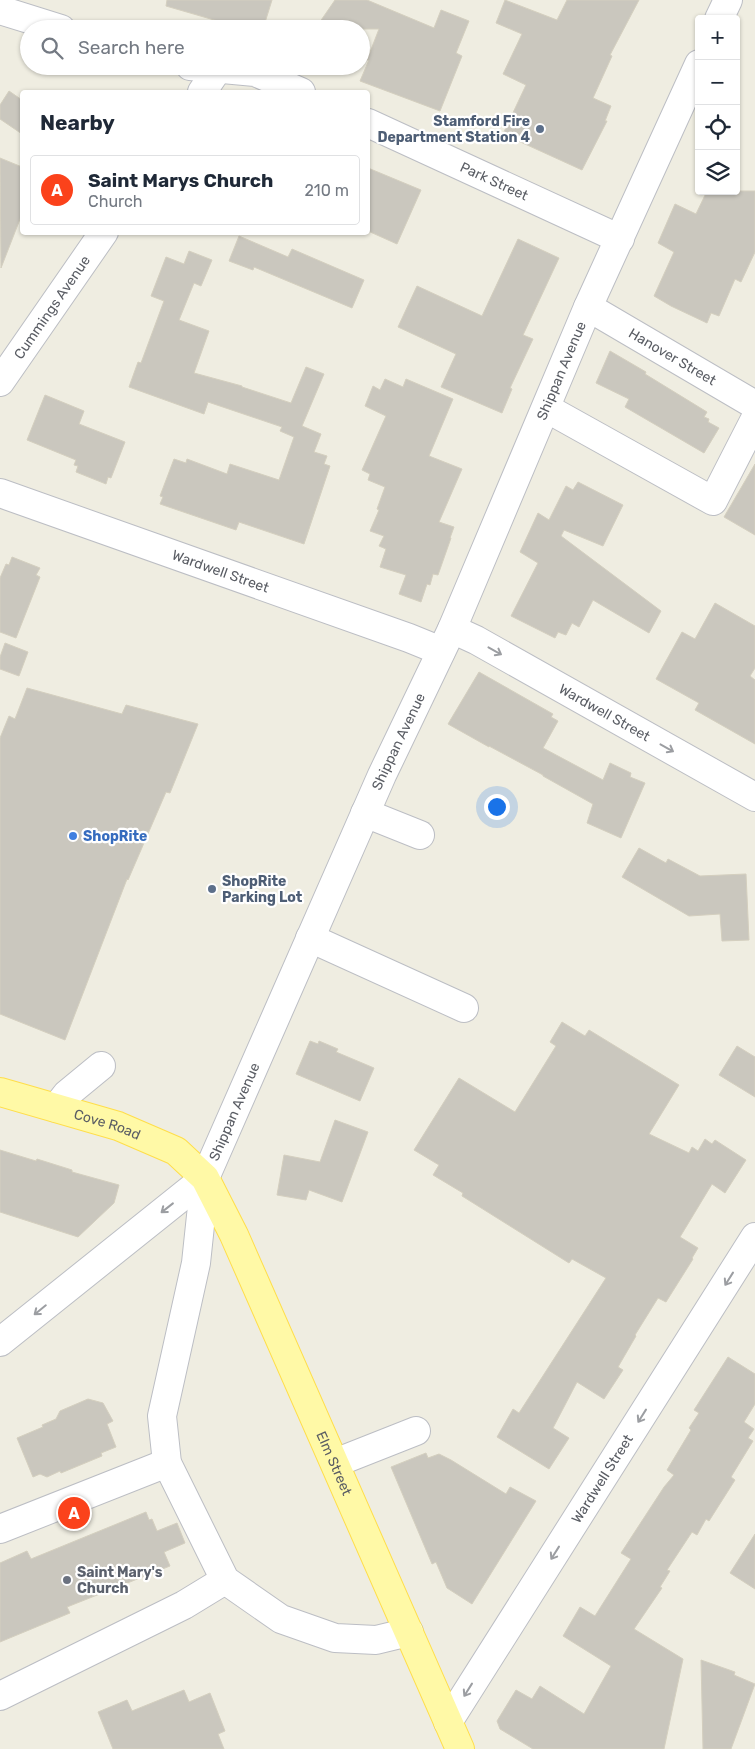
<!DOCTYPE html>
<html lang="en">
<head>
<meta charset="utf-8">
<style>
  body { margin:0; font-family:Rubik,sans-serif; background:#f2f2f3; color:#1f2937 }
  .controls { position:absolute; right:15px; top:15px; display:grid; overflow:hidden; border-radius:5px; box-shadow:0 1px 4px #0004 }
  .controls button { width:45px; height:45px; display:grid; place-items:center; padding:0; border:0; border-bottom:1px solid #e0e1e3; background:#fff; color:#1f2937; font:25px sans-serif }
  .you { position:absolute; left:496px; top:806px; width:18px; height:18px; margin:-12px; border:4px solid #fff; border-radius:50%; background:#1a73e8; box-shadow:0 0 0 8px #1a73e833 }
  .badge { display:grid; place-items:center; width:32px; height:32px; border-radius:50%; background:#fb421b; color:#fff; font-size:16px; font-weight:700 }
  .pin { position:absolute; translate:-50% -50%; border:2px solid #fff; box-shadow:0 1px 5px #0006 }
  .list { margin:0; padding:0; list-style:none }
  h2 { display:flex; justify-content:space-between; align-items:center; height:65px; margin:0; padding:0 20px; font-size:21px }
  h2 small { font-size:16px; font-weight:400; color:#747a83 }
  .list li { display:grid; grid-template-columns:32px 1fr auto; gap:15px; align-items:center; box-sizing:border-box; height:70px; margin:0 10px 10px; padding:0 10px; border:1px solid #e0e1e3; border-radius:5px }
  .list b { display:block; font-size:19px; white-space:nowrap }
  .list p { margin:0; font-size:16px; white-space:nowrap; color:#747a83 }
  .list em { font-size:16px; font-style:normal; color:#747a83 }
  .icon { flex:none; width:28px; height:28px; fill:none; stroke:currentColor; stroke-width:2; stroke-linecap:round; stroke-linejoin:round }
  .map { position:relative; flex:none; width:755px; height:1749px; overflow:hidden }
  .search { position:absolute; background:#fff; box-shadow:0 1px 4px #0004; left:20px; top:20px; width:350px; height:55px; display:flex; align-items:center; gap:12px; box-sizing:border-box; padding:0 18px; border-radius:28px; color:#747a83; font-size:19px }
  .panel { position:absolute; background:#fff; box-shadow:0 1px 4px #0004; left:20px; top:90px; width:350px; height:145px; border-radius:5px }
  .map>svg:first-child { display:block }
</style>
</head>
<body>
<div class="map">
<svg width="755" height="1749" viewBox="0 0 755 1749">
  <rect width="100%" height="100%" fill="#efede1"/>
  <g fill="#cac7be" stroke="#d4cfbf">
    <polygon points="167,0 272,0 263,29 227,29 228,24 166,6"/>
    <polygon points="335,0 367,0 434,28 441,10 469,21 456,53 462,56 440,111 360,81 369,60 367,60 379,29 315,29"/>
    <polygon points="505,0 557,20 567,0 639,0 610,55 612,56 593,98 611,106 605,121 607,121 582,170 503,134 526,85 503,74 522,34 496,23"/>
    <polygon points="9,91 22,100 22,134 0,119 0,105"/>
    <polygon points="0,158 22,167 22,214 1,268"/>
    <polygon points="368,168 421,190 397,244 368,231"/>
    <polygon points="707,191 755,191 755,252 741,282 735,279 719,316 711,313 707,323 671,306 654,296 674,252 658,243 675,204 696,214"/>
    <polygon points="239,236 288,257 292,249 364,280 352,308 254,267 253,270 229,261"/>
    <polygon points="518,239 559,258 523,335 533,339 510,388 512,389 502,413 441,387 456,354 398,327 417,286 482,316"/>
    <polygon points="189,251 212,260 201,286 194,283 179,320 209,331 194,373 242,386 242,387 291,403 306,367 324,374 302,426 321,434 314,452 327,456 324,464 330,466 304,544 239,522 236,530 160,504 163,497 160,496 174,459 186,463 187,459 227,474 230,464 279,480 294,437 280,431 282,427 208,402 204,414 129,387 138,362 141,363 164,301 151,296 166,257 184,264"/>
    <polygon points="610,351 646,372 645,374 707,412 704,417 709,419 708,422 719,428 704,453 625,407 629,399 596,383"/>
    <polygon points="385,379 403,387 406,379 453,399 429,456 462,469 439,522 454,527 450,538 451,538 438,575 433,574 430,585 427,584 421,602 399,594 406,575 380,567 386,549 379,546 384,536 370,531 379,510 377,509 385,487 368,480 370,474 362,470 386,416 365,406 373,386 380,390"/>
    <polygon points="45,395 84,411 79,424 125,442 111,478 108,477 106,484 76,472 78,466 74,465 76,460 27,440"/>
    <polygon points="755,464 755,535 724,517"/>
    <polygon points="578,482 623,505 603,546 564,530 561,536 661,611 649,633 593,600 579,627 572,623 566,635 558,632 555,638 511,616 538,563 520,552 538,513 549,520 566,486 573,490"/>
    <polygon points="12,557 40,568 36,575 40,577 16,638 0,632 0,578 6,564 9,565"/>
    <polygon points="715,603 755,626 755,668 750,676 755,680 755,744 695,710 699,703 656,679 682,632 695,639"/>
    <polygon points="5,643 28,652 19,676 0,669 0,657"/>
    <polygon points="479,672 553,714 551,717 558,721 543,748 603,780 610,763 631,773 630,777 645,783 621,838 587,823 593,804 543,776 543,775 489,746 489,747 448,724"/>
    <polygon points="27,688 122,714 126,705 198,724 170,793 166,792 128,880 127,879 65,1040 0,1014 0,738 9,716 15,719"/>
    <polygon points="639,848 666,863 668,859 700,876 746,874 749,940 722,941 720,914 689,916 622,877"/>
    <polygon points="562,1022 585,1036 589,1030 679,1085 649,1134 689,1153 692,1147 698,1151 705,1139 712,1144 715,1140 746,1160 725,1193 712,1184 680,1237 698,1248 692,1258 693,1259 666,1302 658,1298 635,1335 636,1336 618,1367 623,1370 604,1399 577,1382 553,1428 569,1438 549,1469 497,1437 513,1409 519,1413 606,1278 572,1259 569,1263 462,1196 463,1193 433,1175 439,1165 414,1150 459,1078 515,1112 556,1046 550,1042"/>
    <polygon points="310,1041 318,1044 319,1041 338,1049 336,1052 374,1068 360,1101 296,1074"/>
    <polygon points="737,1046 755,1057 755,1097 719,1075"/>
    <polygon points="335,1120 368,1132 342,1202 309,1190 306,1200 277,1195 284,1155 320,1162"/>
    <polygon points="0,1150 36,1161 37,1159 72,1170 72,1172 119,1185 114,1203 78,1237 0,1212"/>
    <polygon points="728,1357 755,1374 755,1404 744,1422 754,1429 748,1438 753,1441 731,1477 735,1480 709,1521 706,1519 697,1535 692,1532 667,1570 670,1571 660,1587 662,1588 634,1629 683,1659 664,1749 533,1749 500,1729 497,1721 516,1690 532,1699 540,1686 584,1714 611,1666 563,1636 580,1607 595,1616 631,1559 621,1553 664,1487 674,1475 667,1470 691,1430 689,1428 699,1413 694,1410"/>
    <polygon points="88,1399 103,1403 113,1421 107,1424 116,1447 101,1453 102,1456 61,1473 60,1471 47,1477 40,1474 33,1477 17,1438 43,1427 42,1425 56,1419 60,1411"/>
    <polygon points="426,1453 428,1458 439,1454 451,1460 506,1494 510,1487 536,1501 472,1604 447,1588 436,1562 432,1564 391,1467"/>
    <polygon points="146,1512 149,1520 152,1519 157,1531 177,1523 185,1543 164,1552 170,1566 67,1607 70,1613 0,1642 0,1563 27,1551 31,1559"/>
    <polygon points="755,1534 755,1589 730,1573"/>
    <polygon points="701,1660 735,1672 734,1675 755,1684 731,1749 703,1749"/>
    <polygon points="184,1690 189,1702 210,1693 225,1731 218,1734 224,1749 113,1749 98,1712 127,1700 132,1711"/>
  </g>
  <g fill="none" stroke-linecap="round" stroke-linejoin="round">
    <defs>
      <g id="minor">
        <polyline points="0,10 61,29"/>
        <polyline points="719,19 728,0"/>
        <polyline points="190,66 255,72 301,92"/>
        <polyline points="202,92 217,70"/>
        <path id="s1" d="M368 123 620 239"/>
        <path id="s2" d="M588 307 755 405"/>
        <path id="s3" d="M0 382 104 232"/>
        <polyline points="546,408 713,501 755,419"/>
        <path id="s4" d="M0 493 409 638 441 651"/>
        <path id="s5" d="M452 629 476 640 755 797"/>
        <polyline points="365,813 420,835"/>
        <polyline points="310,938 464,1008"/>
        <polyline points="56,1108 67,1094 101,1066"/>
        <polyline points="205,1178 196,1263 162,1416 167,1463 225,1580 281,1619 335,1638 376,1640 409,1632"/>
        <path id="s6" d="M0 1342 205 1178 382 775 452 629 588 307 699 64"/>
        <polyline points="335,1463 416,1431"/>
        <polyline points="0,1529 167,1463"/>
        <polyline points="0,1696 184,1605 225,1580"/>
        <path id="s7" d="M448 1722 755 1237"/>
      </g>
      <g id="major">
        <path id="s8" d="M0 1092 118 1126 176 1151 205 1178 234 1235 460 1749"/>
      </g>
    </defs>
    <use href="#minor" stroke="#bcbec4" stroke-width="30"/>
    <use href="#major" stroke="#ffde4a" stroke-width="30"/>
    <use href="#minor" stroke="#fff" stroke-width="28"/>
    <use href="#major" stroke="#fff9a6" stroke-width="28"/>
  </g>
  <defs><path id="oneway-shaft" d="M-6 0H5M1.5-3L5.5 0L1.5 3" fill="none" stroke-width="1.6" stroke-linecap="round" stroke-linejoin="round" transform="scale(1.25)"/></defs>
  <g stroke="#9c9ea2">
    <use href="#oneway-shaft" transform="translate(495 651) rotate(29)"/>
    <use href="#oneway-shaft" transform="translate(667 748) rotate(29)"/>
    <use href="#oneway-shaft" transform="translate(167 1208) rotate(142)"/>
    <use href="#oneway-shaft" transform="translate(729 1279) rotate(122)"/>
    <use href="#oneway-shaft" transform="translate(40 1310) rotate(141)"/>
    <use href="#oneway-shaft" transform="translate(642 1416) rotate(122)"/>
    <use href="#oneway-shaft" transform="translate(555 1553) rotate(122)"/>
    <use href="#oneway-shaft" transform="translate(468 1690) rotate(122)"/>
  </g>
  <g fill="#5c6f8a" stroke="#fff" stroke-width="2">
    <circle cx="540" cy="129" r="5"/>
    <circle cx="212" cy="889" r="5"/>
  </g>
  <circle fill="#3f7fe0" stroke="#fff" stroke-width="2" cx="73" cy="836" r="5"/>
  <circle fill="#6b7280" stroke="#fff" stroke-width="2" cx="67" cy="1580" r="5"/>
  <g text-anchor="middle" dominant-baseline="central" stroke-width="4.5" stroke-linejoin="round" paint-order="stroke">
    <g font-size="14" font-weight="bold" fill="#4e5e75" stroke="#fff" text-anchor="end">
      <text x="530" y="121">Stamford Fire<tspan x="530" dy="16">Department Station 4</tspan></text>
      <text x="222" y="881" text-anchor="start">ShopRite<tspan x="222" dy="16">Parking Lot</tspan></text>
    </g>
    <g font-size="14" fill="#5a5d64" stroke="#fff">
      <text stroke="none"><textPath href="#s1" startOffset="139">Park Street</textPath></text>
      <text stroke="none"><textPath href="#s3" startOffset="91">Cummings Avenue</textPath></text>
      <text stroke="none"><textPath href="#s2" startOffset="98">Hanover Street</textPath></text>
      <text stroke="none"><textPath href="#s6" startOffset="1145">Shippan Avenue</textPath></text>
      <text stroke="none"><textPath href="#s4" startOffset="234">Wardwell Street</textPath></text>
      <text stroke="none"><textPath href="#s5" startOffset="174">Wardwell Street</textPath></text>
      <text stroke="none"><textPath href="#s6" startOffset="740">Shippan Avenue</textPath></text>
      <text stroke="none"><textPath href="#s6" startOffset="335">Shippan Avenue</textPath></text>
      <text stroke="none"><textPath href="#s8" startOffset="112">Cove Road</textPath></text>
      <text stroke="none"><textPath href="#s8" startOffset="539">Elm Street</textPath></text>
      <text stroke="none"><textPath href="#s7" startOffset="288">Wardwell Street</textPath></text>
    </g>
    <g font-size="14" font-weight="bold" fill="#366cbe" stroke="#fff" text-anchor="start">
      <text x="83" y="836">ShopRite</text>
    </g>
    <g font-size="14" font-weight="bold" fill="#5b616d" stroke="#fff" text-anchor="start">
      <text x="77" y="1572">Saint Mary's<tspan x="77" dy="16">Church</tspan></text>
    </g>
  </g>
</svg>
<div class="controls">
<button>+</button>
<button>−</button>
<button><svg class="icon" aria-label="locate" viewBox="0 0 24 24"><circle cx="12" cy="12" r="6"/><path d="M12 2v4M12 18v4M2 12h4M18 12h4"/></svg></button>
<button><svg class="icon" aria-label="layers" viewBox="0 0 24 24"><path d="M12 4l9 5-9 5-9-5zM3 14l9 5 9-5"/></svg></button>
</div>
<div class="you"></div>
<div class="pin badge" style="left:74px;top:1513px">A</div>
<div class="search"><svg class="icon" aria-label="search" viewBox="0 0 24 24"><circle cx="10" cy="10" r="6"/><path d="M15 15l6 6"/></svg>Search here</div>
<section class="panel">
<h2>Nearby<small></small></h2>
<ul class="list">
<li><span class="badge">A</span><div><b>Saint Marys Church</b><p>Church</p></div><em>210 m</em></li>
</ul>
</section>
</div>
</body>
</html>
